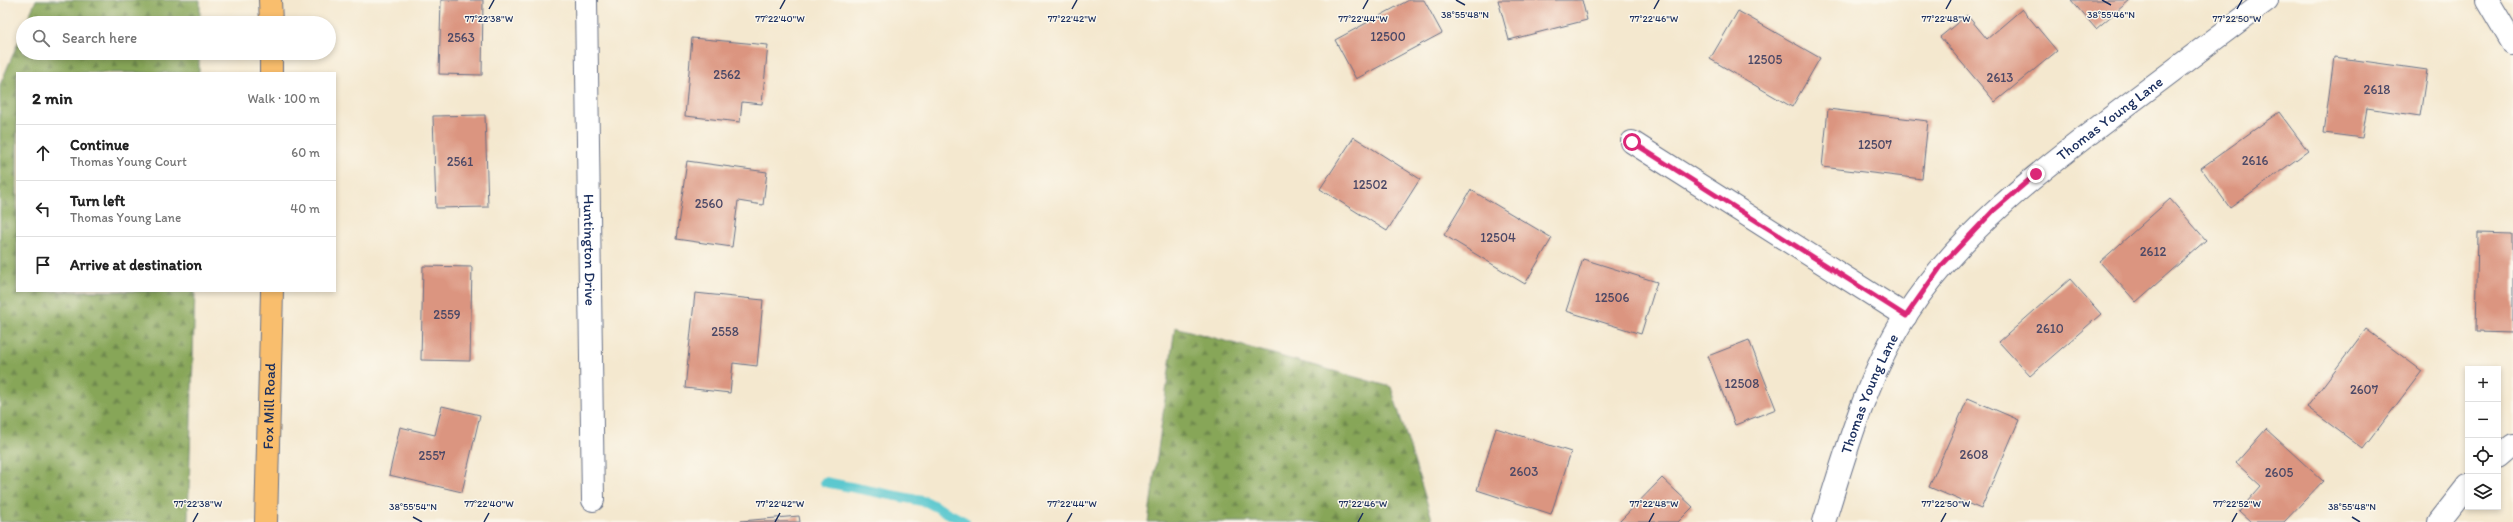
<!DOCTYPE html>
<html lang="en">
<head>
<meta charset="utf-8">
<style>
  body { margin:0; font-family:Itim,sans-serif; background:#f2f2f2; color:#222 }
  .controls { position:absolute; right:12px; bottom:12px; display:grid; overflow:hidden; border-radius:0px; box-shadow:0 2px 6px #0003 }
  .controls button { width:36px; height:36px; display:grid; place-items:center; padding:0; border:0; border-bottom:1px solid #e0e0e0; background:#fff; color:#222; font:20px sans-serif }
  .stop { position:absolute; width:12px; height:12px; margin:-9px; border:3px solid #db2777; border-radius:50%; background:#fff }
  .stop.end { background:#db2777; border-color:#fff; box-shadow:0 1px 4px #0008 }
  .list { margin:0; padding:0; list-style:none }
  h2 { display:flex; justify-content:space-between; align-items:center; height:52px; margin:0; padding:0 16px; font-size:17px }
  h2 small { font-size:13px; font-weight:400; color:#767676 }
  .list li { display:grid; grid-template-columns:26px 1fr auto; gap:12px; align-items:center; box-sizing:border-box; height:56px; padding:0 16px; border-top:1px solid #e0e0e0 }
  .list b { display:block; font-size:15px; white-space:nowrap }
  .list p { margin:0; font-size:13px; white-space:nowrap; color:#767676 }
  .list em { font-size:13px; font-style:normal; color:#767676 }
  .icon { flex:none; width:22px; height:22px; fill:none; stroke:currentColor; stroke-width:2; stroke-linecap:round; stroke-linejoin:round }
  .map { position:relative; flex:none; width:2513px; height:522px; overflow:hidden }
  .search { position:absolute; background:#fff; box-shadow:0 2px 6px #0003; left:16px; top:16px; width:320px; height:44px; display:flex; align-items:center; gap:10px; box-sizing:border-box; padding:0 14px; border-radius:22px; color:#767676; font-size:15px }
  .panel { position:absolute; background:#fff; box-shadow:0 2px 6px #0003; left:16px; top:72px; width:320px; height:220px; border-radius:0px }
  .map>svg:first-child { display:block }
</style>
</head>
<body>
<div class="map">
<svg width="2513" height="522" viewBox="0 0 2513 522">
  <defs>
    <pattern id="forest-firs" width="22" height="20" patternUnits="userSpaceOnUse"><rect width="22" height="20" fill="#87a659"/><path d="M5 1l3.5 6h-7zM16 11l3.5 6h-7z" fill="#6e884d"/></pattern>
  </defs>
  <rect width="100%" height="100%" fill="#fbf7ec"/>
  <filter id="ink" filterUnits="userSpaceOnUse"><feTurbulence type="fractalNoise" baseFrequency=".025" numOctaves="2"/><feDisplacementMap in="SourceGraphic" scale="8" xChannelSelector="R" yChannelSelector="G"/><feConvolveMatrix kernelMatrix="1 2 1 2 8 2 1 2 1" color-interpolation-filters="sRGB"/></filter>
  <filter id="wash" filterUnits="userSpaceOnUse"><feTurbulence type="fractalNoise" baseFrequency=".012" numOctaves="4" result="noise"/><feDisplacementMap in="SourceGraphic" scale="16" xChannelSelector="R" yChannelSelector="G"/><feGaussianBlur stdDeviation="0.9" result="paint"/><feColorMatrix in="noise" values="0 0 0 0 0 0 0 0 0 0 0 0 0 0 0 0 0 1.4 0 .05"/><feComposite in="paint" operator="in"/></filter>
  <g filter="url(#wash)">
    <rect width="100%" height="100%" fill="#f4e8cf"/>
    <g fill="url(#forest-firs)" stroke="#516a5c">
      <polygon points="36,0 200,0 200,23 26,23"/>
      <polygon points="23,31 23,53 199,53 199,73 17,73 17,291 195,291 188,522 0,522 0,85"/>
      <polygon points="1175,327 1391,387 1433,522 1148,522"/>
    </g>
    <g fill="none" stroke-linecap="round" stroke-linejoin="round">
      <polyline stroke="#5bc8cf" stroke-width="10" points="825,482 927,502 965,522"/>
    </g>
    <g id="blocks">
      <g fill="#db9580">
        <polygon points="441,0 483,0 482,75 439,74"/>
        <polygon points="1409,0 1424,0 1442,33 1356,79 1335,40"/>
        <polygon points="1498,0 1582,0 1587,20 1509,40"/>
        <polygon points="2071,0 2130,0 2096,29"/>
        <polygon points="2022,9 2057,51 1995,102 1940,37 1967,15 1987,39"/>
        <polygon points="1738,11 1820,58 1792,107 1710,59"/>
        <polygon points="692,38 768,45 762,104 742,102 740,122 685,116"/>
        <polygon points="2334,57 2427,70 2420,116 2367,108 2362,138 2324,133"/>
        <polygon points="1828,109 1928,121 1922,179 1822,167"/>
        <polygon points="2279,112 2308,151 2230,208 2201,168"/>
        <polygon points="485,115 488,207 436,208 433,116"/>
        <polygon points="1354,137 1420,179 1387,231 1320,189"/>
        <polygon points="687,161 767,172 763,205 738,201 732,247 676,239"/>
        <polygon points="1471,190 1552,238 1525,284 1444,235"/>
        <polygon points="2170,199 2206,240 2136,302 2100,262"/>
        <polygon points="2478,233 2513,234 2513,333 2476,332"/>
        <polygon points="1583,259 1657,282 1641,334 1566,311"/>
        <polygon points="423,266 472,267 470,361 421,360"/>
        <polygon points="2070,279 2101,314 2030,376 1999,342"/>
        <polygon points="695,293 763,300 757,366 733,363 730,393 685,388"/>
        <polygon points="2366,329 2422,371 2363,449 2307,407"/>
        <polygon points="1749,340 1776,409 1735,425 1708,356"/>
        <polygon points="1968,398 2019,420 1981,509 1929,487"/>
        <polygon points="442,406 480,415 462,492 389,475 400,427 435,435"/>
        <polygon points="1496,428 1571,452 1551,514 1477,490"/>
        <polygon points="2266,429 2323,481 2284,522 2251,522 2239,511 2261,486 2236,463"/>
        <polygon points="1662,478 1693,507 1678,522 1619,522"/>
        <polygon points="799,516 800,522 741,522 741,521"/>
      </g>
    </g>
  </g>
  <g filter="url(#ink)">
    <use href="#blocks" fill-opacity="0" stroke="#677086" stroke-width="1"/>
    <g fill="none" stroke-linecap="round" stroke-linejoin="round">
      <defs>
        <g id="street">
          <path id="s1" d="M586 0 593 500"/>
          <polyline points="2487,0 2513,44"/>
          <polyline points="1632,142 1906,316"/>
          <polyline points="2498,458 2513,445"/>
          <path id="s2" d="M1824 522C1846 452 1866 378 1906 315 1960 232 2036 174 2114 115 2165 77 2216 38 2267 0"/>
          <polyline points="2439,522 2468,485"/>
        </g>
        <g id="primary">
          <polyline points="270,0 271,23"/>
          <polyline points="271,53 271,73"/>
          <path id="s3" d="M266 522 272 291"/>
        </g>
      </defs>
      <use href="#street" stroke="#677086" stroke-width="24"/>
      <use href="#primary" stroke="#677086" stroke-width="24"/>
      <use href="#street" stroke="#fff" stroke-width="22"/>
      <use href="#primary" stroke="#f9be6d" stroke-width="22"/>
    </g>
  </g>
  <g fill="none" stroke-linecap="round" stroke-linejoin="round" filter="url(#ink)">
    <polyline stroke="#db2777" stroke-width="5" points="1632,142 1906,316 1942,265 1994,210 2036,174"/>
  </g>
  <path fill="none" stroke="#1b2f5e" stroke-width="1.5" d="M1456 0 1465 5M2102 0 2111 5M489 9 494 0M780 9 785 0M1072 9 1077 0M1363 9 1368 0M1654 9 1659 0M1946 9 1951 0M2237 9 2242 0M413 517 422 522M2352 517 2360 522M193 522 198 513M484 522 489 513M775 522 780 513M1067 522 1072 513M1358 522 1363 513M1649 522 1654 513M1941 522 1946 513M2232 522 2237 513"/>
  <g text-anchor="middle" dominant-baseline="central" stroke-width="3" stroke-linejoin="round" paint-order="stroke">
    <g font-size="13" fill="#4b4866">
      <text x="1388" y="36">12500</text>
      <text x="461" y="37">2563</text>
      <text x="1765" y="59">12505</text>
      <text x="727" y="74">2562</text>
      <text x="2000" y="77">2613</text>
      <text x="2377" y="89">2618</text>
      <text x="1875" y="144">12507</text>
      <text x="2255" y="160">2616</text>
      <text x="460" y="161">2561</text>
      <text x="1370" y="184">12502</text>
      <text x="709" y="203">2560</text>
      <text x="1498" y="237">12504</text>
      <text x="2153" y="251">2612</text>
      <text x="1612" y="297">12506</text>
      <text x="447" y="314">2559</text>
      <text x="2050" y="328">2610</text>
      <text x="725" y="331">2558</text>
      <text x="1742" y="383">12508</text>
      <text x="2364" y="389">2607</text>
      <text x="1974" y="454">2608</text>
      <text x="432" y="455">2557</text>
      <text x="1524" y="471">2603</text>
      <text x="2279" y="472">2605</text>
    </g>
    <g font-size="15" fill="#1b2f5e" stroke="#fbf7ec">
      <text stroke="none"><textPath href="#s2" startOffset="508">Thomas Young Lane</textPath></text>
      <text stroke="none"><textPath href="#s1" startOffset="250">Huntington Drive</textPath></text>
      <text stroke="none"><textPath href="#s2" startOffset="136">Thomas Young Lane</textPath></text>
      <text stroke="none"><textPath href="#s3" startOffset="116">Fox Mill Road</textPath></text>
    </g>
  </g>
  <g font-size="10" text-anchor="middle" fill="#1b2f5e" stroke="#fbf7ec" stroke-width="3" stroke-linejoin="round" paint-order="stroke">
    <text x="2111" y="18">38°55'46"N</text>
    <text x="1465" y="18">38°55'48"N</text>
    <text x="489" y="22">77°22'38"W</text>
    <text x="780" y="22">77°22'40"W</text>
    <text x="1072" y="22">77°22'42"W</text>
    <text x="1363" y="22">77°22'44"W</text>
    <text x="1654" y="22">77°22'46"W</text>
    <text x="1946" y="22">77°22'48"W</text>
    <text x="2237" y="22">77°22'50"W</text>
    <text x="198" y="507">77°22'38"W</text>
    <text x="489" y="507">77°22'40"W</text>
    <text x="780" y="507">77°22'42"W</text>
    <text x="1072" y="507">77°22'44"W</text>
    <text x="1363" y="507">77°22'46"W</text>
    <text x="1654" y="507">77°22'48"W</text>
    <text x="1946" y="507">77°22'50"W</text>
    <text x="2237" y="507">77°22'52"W</text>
    <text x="413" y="510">38°55'54"N</text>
    <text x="2352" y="510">38°55'48"N</text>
  </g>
</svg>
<div class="controls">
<button>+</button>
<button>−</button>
<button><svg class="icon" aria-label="locate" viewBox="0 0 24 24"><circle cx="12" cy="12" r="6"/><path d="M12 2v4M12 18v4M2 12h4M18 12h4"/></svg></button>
<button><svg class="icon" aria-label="layers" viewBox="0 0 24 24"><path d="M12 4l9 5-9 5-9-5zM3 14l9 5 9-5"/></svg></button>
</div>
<div class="stop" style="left:1632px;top:142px"></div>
<div class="stop end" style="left:2036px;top:174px"></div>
<div class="search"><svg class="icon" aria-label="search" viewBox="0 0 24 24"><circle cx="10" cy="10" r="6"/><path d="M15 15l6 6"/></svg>Search here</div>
<section class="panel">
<h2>2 min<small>Walk · 100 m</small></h2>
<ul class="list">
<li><svg class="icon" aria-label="ahead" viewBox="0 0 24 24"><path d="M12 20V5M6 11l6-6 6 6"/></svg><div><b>Continue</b><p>Thomas Young Court</p></div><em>60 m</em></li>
<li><svg class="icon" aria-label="left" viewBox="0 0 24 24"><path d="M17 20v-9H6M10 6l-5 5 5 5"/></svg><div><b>Turn left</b><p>Thomas Young Lane</p></div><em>40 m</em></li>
<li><svg class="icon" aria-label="arrive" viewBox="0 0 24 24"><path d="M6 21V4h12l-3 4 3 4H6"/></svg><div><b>Arrive at destination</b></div></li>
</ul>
</section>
</div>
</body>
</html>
